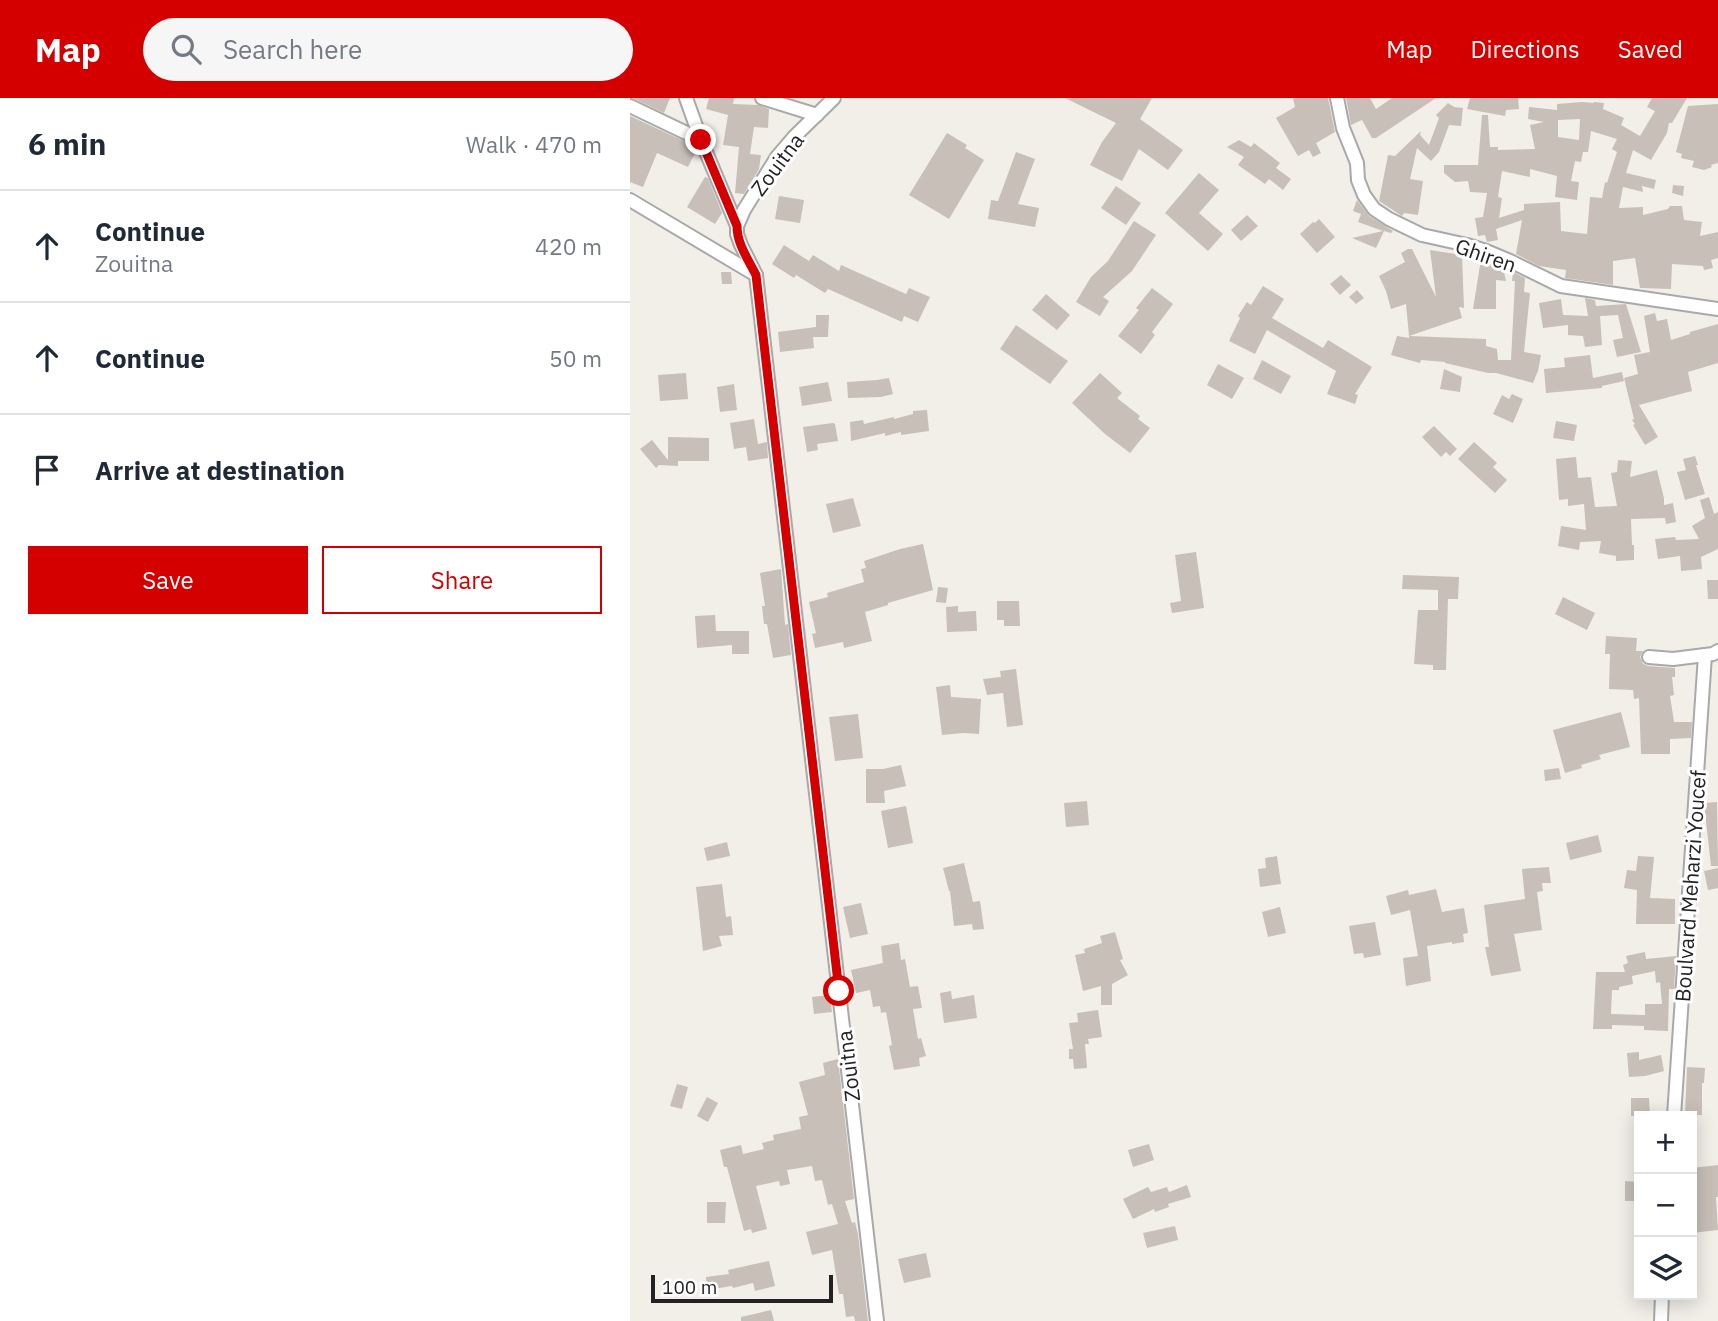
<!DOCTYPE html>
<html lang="en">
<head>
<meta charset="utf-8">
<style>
  body { margin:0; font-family:"IBM Plex Sans",sans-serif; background:#f6f6f7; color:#1f2937 }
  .controls { position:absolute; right:21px; bottom:21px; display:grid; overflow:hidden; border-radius:0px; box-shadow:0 4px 18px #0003 }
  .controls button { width:63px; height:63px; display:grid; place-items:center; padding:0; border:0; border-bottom:2px solid #e0e1e3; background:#fff; color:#1f2937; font:35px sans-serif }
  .scale { position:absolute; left:21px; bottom:18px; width:182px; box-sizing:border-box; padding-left:7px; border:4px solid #222; border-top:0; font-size:19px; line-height:24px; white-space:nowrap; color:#222; -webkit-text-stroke:5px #fff; paint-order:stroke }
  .stop { position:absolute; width:21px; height:21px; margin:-16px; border:5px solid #d40000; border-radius:50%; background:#fff }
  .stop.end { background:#d40000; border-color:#fff; box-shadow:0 2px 7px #0008 }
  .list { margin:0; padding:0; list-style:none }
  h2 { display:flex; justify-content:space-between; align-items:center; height:91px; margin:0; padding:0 28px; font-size:30px }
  h2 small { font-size:23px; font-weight:400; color:#747a83 }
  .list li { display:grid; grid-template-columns:46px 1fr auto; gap:21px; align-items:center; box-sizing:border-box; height:112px; padding:0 28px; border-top:2px solid #e0e1e3 }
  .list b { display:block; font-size:26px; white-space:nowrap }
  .list p { margin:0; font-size:23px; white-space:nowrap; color:#747a83 }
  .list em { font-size:23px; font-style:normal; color:#747a83 }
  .actions { display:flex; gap:14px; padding:21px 28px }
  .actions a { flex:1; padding:16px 0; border:2px solid #d40000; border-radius:0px; text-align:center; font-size:24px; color:#d40000 }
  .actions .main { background:#d40000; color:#fff }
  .icon { flex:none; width:38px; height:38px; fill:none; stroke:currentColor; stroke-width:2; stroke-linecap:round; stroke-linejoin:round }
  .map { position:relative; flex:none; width:1088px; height:1223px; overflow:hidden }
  header { display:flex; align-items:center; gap:42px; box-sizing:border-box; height:98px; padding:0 35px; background:#d40000; color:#fff }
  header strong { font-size:33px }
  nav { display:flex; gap:38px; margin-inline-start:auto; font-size:24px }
  .search { width:490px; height:63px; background:#f6f6f7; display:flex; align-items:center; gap:18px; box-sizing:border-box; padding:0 24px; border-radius:38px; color:#747a83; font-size:26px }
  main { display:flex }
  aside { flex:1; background:#fff }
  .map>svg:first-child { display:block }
</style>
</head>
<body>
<header>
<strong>Map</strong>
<div class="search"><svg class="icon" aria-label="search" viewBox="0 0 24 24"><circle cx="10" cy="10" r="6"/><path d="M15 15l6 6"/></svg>Search here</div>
<nav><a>Map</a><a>Directions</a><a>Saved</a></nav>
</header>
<main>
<aside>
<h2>6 min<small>Walk · 470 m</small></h2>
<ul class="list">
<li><svg class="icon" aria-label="ahead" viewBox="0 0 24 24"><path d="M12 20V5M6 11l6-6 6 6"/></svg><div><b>Continue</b><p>Zouitna</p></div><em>420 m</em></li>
<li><svg class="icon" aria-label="ahead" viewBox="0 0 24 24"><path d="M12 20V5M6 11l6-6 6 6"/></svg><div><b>Continue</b></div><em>50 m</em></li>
<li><svg class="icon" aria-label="arrive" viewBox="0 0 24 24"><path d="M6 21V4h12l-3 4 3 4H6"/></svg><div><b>Arrive at destination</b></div></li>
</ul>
<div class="actions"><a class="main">Save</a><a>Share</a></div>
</aside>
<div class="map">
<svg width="1088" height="1223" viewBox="0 0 1088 1223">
  <rect width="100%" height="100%" fill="#f2efe9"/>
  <g fill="#c7bfb8" fill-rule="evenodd">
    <polygon points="3,0 40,0 34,15"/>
    <polygon points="79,0 104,0 103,6 128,7 139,11 138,30 124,29 120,56 131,57 129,71 114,96 105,95 109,49 93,47 98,17 76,11"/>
    <polygon points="435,0 522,0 510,21 553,52 538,72 509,51 492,83 460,67 472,44 486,25"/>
    <polygon points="663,0 698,0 705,34 686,45 691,55 683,59 679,52 668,58 646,20 665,9"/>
    <polygon points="716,0 740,0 746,11 762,0 806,0 746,40 742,40 732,22 721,27"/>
    <polygon points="840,0 888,0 889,11 876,12 875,18 837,11"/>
    <path d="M1022 0H1057L1042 25H1039L1037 35 1021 62 1003 52 996 75 1026 82 1024 91 1012 88 1013 94 993 89 989 110 1013 109V117L1038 111 1040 108H1052L1054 122 1072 124 1070 138 1088 134V160L1081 162 1083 170 1074 172 1073 168 1042 166 1041 191 1010 190 1005 160 983 163V187L935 180 936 172 909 168 886 156 892 122 866 131 868 142 857 144 855 137 848 138 845 120 853 119 857 95 840 94 838 83 825 84 814 75V67H848L852 17H858L860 49H868V52L905 51 900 27 914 24 898 21 899 9 927 12V6L952 4 964 5V4L974 5 973 11 994 20 991 27 1010 38 1025 13 1017 9ZM950 21 949 42 928 39V22ZM961 33 987 41 982 51 987 54 977 85 975 84 972 100 960 99 957 136 931 133 930 104 894 106V112L869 120 872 100 868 99 872 73 900 79V71L927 78 925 99 947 102 949 84 941 83 945 63 951 64 953 54H958Z"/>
    <polygon points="818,5 824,9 833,10 831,28 819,27 809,54 801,63 787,50 780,81 793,83 788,117 774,115 772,118 749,103 758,57 765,58 791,33 790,37 799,47 809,20 806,17"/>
    <polygon points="1088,6 1088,65 1081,67 1082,69 1074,72 1062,69 1064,63 1051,60 1052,56 1046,54 1058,8"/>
    <polygon points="0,18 56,44 65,51 66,53 58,69 27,55 13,89 0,84"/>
    <polygon points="317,35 337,47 335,50 354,62 319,121 279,97"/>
    <polygon points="609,42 621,49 624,45 650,65 646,70 661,81 653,92 639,81 635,86 608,67 614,59 597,49"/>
    <polygon points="386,54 405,61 388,106 409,110 405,129 358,121 361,102 368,103"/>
    <polygon points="569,75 589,92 569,115 593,136 578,153 535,115"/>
    <polygon points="75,79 78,80 92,115 85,126 57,109"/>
    <polygon points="1043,87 1054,88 1053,98 1042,95"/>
    <polygon points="486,88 511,105 496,127 471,110"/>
    <polygon points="149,98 174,102 170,125 145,121"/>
    <polygon points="727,102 739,118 763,133 761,135 754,133 746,150 722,140 753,133 728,124 731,116 723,113"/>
    <polygon points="617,117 628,128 611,143 601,132"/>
    <polygon points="689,121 705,139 687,155 670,136 683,124 685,125"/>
    <polygon points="504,123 526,137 502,173 473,199 479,203 470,218 446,204 461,179 478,163"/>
    <polygon points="154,147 179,163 183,157 209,173 211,167 276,196 279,190 300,199 288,224 274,218 272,224 198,191 195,195 166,177 164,180 142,166"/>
    <polygon points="778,151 782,151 806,199 800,152 832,157 834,210 829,209 832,220 779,238 776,206 761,211 756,193 749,178 775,164 771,155"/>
    <polygon points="851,161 873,170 876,183 866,182 866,211 843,211"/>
    <polygon points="91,174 101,174 102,186 92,186"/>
    <polygon points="883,174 895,180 894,194 900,195 894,254 911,257 908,273 903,285 866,275 858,275 815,265 815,264 791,262 790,265 761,257 767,238 779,240 779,238 856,241 856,248 867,251 868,262 881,262 885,183 882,183"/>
    <polygon points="711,177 721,187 710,197 700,186"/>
    <polygon points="633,188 654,201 642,220 693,250 698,242 742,269 725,296 728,297 725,306 697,296 706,273 637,232 625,256 599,243 610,220 608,218 617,204 621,207"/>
    <polygon points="522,190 543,206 522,234 525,237 511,256 488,238 509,212 506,210"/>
    <polygon points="727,192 734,200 726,206 719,199"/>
    <polygon points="416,196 440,217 427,232 402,212"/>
    <polygon points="955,200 965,202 966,208 996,206 1011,254 987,259 983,242 993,240 988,217 970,218 972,247 955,249 953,238 938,237 938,227 913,230 909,205 931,201 933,217 958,218"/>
    <polygon points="1025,215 1027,223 1037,221 1041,242 1060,236 1060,234 1088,226 1088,265 1058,274 1062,293 1009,307 1028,339 1015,347 1003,327 1005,326 1002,322 1004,321 994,280 1008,276 1004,257 1020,254 1014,218"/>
    <polygon points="186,217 199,217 198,239 183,239 184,250 150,254 148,234 186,229"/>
    <polygon points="386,227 438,263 420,286 370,251"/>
    <polygon points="960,257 963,280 992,274 994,283 972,288 972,290 916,295 914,271 935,269 934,260"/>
    <polygon points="632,262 661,278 651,296 623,281"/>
    <polygon points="588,266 614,280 602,301 577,287"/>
    <polygon points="814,271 832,279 830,294 810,291"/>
    <polygon points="56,275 58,301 30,303 28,277"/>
    <polygon points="470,275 492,295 487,300 510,318 508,321 520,330 500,355 475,336 442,305"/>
    <polygon points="259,280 263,296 251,299 218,300 217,284 247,282"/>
    <polygon points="198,284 202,303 172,308 169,289"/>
    <polygon points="104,286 107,312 90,314 87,289"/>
    <polygon points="882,296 893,301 883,325 863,316 872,297 879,301"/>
    <polygon points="297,312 299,333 271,337 271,334 255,338 255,335 221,343 220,324 233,322 234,326 264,319 264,321 283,316 283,313"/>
    <polygon points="124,321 128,346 137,344 138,360 118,363 116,349 104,351 100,325"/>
    <polygon points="926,323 947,327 944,343 923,340"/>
    <polygon points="203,325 205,326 208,343 187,346 188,352 177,354 173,329"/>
    <polygon points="804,328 827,351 820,358 816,354 811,359 792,339"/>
    <polygon points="38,339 79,340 79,363 48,363 48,368 29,367 26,370 10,351 22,342 38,362"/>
    <polygon points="844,344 867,365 863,369 877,382 865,395 828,361"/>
    <polygon points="1065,358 1068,367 1066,367 1075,396 1055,402 1047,374 1056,372 1053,361"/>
    <polygon points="946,359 948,380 961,379 965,409 987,408 981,375 987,374 988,362 1002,363 1000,379 1027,372 1034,400 1034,407 1043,405 1046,424 1036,426 1035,420 1001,421 1002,447 1004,447 1004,462 986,463 986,458 969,455 971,443 950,444 949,452 928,448 931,428 956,432 954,406 938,408 938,401 929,402 926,361"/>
    <polygon points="1079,399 1084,416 1088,414 1088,451 1071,459 1072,471 1051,473 1050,458 1028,461 1025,441 1045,439 1046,442 1069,441 1062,428 1075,420 1070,402"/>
    <polygon points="223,400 231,428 203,435 196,406"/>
    <polygon points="293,446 303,492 258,505 258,507 235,514 242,543 214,550 213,544 185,550 182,536 186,535 179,504 198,499 197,495 234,484 231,471 236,470 234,463 270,451"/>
    <polygon points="566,454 574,510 542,515 540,505 551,503 545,457"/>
    <polygon points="151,471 155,527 158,526 161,557 143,560 137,526 134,526 132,508 135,508 130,475"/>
    <polygon points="773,477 829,479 828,501 818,501 816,572 803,572 803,567 784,566 788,512 808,512 808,492 772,491"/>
    <polygon points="1077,482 1088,482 1088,501 1078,501"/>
    <polygon points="308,489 318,490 316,505 306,504"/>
    <polygon points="933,499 965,515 957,532 925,516"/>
    <polygon points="367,503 389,503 390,528 374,528 374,522 367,522"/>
    <polygon points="328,508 328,514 346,513 347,533 317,534 316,509"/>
    <polygon points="85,517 86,533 119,533 119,556 102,556 102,547 67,550 65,518"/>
    <polygon points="976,538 1007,540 1006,553 1013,553 1010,559 1013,566 1018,568 1045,570 1045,579 1042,579 1044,597 1040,598 1044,624 1062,624 1061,640 1040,641 1040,656 1011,656 1009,600 1004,601 1003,592 979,591 980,556 975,556"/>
    <polygon points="386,571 393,627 377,629 373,595 357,597 353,581 371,579 370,573"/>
    <polygon points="320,587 321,599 351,601 349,636 333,635 312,637 306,589"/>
    <polygon points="991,614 1000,649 969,657 971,661 951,667 952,670 935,675 923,632"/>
    <polygon points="228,616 233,660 205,663 199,619"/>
    <polygon points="271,667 276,688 254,693 255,705 236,705 236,671 253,671"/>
    <polygon points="929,670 931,681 915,683 914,672"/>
    <polygon points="457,703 459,727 436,729 434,705"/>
    <polygon points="1087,704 1088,768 1081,768 1074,705"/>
    <polygon points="276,708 283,745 258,750 251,713"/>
    <polygon points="968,737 972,754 940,762 936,745"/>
    <polygon points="97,744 100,758 77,763 74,750"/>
    <polygon points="647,758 651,786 630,789 628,771 636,770 635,760"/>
    <polygon points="1008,758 1024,759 1020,800 1045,801 1045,826 1006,826 1007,792 994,790 997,772 1006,773"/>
    <polygon points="334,765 343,804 350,803 354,831 343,832 342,826 324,828 320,793 319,793 313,770"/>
    <polygon points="919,769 921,785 912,785 913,793 907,794 912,832 884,836 891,873 861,878 855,849 859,849 854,807 895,801 892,771"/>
    <polygon points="1088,770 1088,790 1078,792 1074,773"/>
    <polygon points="92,786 96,819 101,818 103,837 89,838 92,848 73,853 66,789"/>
    <polygon points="806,791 812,814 834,810 838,835 833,836 834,844 822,846 822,844 797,848 801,883 776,888 773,860 788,858 780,812 761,817 756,798 778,792 779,797"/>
    <polygon points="231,805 238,836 220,840 213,809"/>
    <polygon points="650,809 656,835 638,839 632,814"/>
    <polygon points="745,824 751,857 734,860 733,855 724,856 719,828"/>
    <polygon points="485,834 493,861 490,862 498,877 482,886 482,907 471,907 471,888 453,893 445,857 455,855 454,851 472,845 470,838"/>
    <polygon points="269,845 271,862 275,861 280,889 288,888 292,910 283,911 288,941 291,940 296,958 289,960 290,968 264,972 259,948 262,947 256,914 251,915 250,908 243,909 240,892 226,895 221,872 253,865 251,848"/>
    <path d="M1015 854 1016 861 1046 858 1044 891H1039L1038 933 1014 932V928L982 927V931H963L966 874H995L993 867 998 865 996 858ZM1025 873 1026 885 1030 884 1032 906H1015V917L981 916 982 892H989V889L1003 886 1002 878Z"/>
    <polygon points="321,893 322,901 344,897 347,920 314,925 310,895"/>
    <polygon points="200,897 202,914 184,916 182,899"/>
    <polygon points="468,912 472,939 458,941 459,946 455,946 457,970 444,971 443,961 439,961 439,951 443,951 439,925 448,924 447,915"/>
    <polygon points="1009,954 1009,962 1031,957 1034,973 1015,978 999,979 997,955"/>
    <polygon points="208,961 224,1101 215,1103 222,1125 225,1124 228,1136 238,1223 225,1223 224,1218 216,1219 213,1196 209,1196 202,1152 182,1157 176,1134 208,1126 202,1106 198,1107 192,1082 185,1083 182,1068 157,1072 160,1086 150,1088 149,1083 126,1088 137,1131 122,1135 121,1131 114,1133 97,1069 94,1069 90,1052 111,1047 113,1056 134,1051 132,1045 144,1042 143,1037 171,1031 169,1019 178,1017 169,984 195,977 193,965"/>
    <polygon points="1057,969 1075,970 1074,985 1072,985 1072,1017 1055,1017"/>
    <polygon points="47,986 58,989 52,1011 40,1008"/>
    <polygon points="77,999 88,1005 78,1024 67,1018"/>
    <polygon points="1001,1000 1019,1000 1020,1018 1001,1018"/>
    <polygon points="519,1046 524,1062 503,1069 498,1052"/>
    <polygon points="1088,1067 1088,1099 1086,1099 1088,1132 1062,1135 1062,1107 1064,1107 1062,1070"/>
    <polygon points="995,1083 1009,1084 1009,1103 995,1103"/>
    <polygon points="557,1087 561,1099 538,1106 539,1109 525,1114 524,1111 503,1121 493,1101 518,1089 521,1094 537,1089 539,1094"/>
    <polygon points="77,1104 96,1104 95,1125 77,1125"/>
    <polygon points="545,1128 548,1142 517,1150 513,1135"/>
    <polygon points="296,1155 301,1179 274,1185 268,1161"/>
    <polygon points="139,1163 145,1188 125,1193 123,1185 103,1190 102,1188 77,1192 76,1179 99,1176 98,1172"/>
    <polygon points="141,1212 144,1223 111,1223 111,1219"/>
  </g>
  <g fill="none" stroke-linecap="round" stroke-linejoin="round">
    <defs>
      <g id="minor">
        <polyline points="56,0 71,42 107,128"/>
        <polyline points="132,0 187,17"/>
        <polyline points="204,0 165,38 147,59 114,112 107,128 107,136 111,147 126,177 247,1223"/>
        <polyline points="707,0 713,30 727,65 728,82 734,97 744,111 759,121 792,137 837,147 856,153 880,163 931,188 1088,211"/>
        <polyline points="0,8 71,42"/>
        <polyline points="0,102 126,177"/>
        <polyline points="1019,559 1043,561 1083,556 1088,553"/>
        <polyline points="1044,1018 1075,557"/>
        <polyline points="1031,1223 1032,1197"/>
      </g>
    </defs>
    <use href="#minor" stroke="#a9a9a9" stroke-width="16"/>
    <use href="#minor" stroke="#fff" stroke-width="12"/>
  </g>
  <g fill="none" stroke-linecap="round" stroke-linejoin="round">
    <path stroke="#d40000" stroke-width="9" d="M71 42 107 128C107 146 118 161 126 177L209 893"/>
  </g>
  <g text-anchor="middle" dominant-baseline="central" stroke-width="6" stroke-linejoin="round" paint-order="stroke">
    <g font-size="21" fill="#222" stroke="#fff">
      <text transform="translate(147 66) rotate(-53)">Zouitna</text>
      <text transform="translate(856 157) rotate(19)">Ghiren</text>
      <text transform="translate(1060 788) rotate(-86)">Boulvard Meharzi Youcef</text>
      <text transform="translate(218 968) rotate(-97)">Zouitna</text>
    </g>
  </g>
</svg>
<div class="controls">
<button>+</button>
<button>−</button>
<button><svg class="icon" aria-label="layers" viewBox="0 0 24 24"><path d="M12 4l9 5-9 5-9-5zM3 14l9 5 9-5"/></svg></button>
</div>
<div class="scale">100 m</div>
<div class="stop" style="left:209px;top:893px"></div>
<div class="stop end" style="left:71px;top:42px"></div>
</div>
</main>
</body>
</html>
